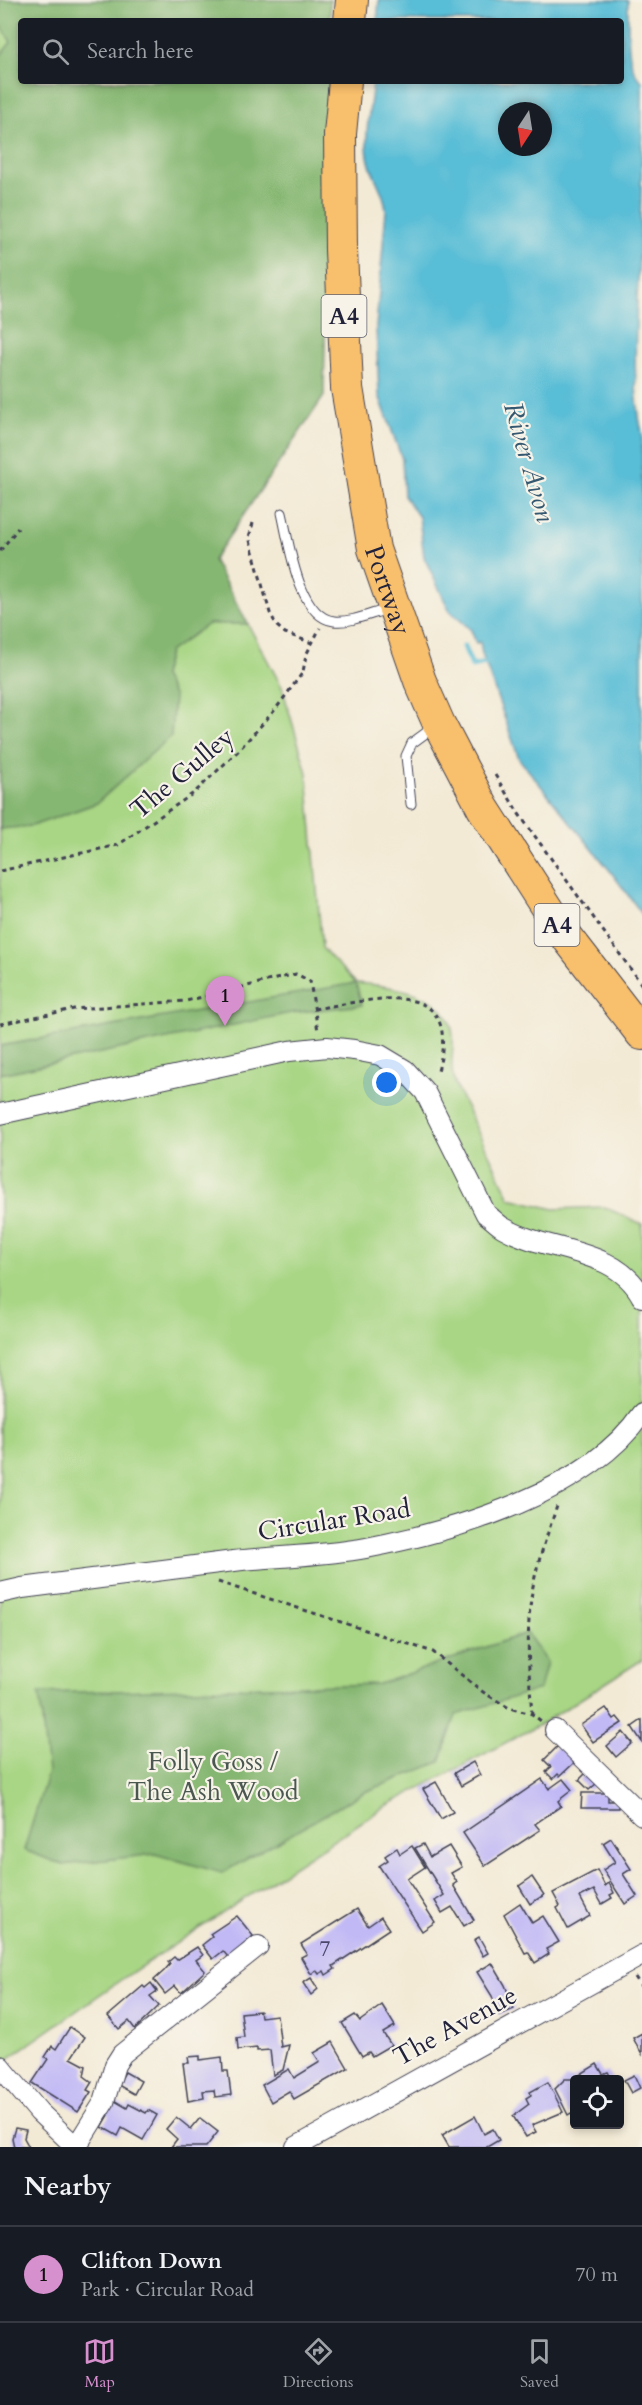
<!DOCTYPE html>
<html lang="en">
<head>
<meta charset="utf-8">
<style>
  body { margin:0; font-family:Cardo,serif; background:#20242c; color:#f1f3f6 }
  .controls { position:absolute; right:18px; bottom:18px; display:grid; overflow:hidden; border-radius:6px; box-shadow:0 3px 9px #0003 }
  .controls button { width:54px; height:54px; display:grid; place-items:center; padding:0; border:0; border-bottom:2px solid #363941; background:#171b24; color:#f1f3f6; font:30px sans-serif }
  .compass { position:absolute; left:498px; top:102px; width:54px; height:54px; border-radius:50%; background:#171b24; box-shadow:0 3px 9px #0003; rotate:192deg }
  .you { position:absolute; left:387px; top:1083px; width:21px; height:21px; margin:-15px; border:4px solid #fff; border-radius:50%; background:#1a73e8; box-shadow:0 0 0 9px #1a73e833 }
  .badge { display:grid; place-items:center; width:39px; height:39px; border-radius:50%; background:#d690ce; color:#111; font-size:20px; font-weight:700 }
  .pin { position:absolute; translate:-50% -50px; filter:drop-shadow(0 2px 3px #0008) }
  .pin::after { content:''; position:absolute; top:32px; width:21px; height:18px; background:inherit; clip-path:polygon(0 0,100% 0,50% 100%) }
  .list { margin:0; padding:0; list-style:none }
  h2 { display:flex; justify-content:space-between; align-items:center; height:78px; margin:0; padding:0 24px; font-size:26px }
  h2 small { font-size:20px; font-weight:400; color:#9ea1a6 }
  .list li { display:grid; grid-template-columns:39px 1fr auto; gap:18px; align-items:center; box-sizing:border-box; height:96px; padding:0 24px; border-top:2px solid #363941 }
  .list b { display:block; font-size:22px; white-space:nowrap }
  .list p { margin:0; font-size:20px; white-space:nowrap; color:#9ea1a6 }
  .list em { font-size:20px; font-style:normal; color:#9ea1a6 }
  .icon { flex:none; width:33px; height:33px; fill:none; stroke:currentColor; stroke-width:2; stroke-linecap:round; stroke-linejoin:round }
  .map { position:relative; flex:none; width:642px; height:2147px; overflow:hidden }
  .search { position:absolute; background:#171b24; box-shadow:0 3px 9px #0003; left:18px; right:18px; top:18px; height:66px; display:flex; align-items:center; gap:15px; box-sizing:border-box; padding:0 21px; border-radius:6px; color:#9ea1a6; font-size:22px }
  .sheet { height:174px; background:#171b24 }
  nav { display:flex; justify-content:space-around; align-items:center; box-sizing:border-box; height:84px; border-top:2px solid #363941; background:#171b24; font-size:16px; color:#9ea1a6 }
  nav a { display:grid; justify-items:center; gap:3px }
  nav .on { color:#d690ce }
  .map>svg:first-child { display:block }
</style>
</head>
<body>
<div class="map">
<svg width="642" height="2147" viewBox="0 0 642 2147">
  <rect width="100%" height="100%" fill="#f7f3e8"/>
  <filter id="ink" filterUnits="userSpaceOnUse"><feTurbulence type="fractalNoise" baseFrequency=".0167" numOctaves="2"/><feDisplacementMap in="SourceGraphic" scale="12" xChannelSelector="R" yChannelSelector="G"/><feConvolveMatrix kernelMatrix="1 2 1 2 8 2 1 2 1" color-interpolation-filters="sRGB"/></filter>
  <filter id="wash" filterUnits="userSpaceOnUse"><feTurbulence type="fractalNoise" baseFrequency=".008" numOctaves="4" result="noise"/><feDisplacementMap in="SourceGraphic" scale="24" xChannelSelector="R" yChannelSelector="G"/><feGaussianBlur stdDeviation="1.35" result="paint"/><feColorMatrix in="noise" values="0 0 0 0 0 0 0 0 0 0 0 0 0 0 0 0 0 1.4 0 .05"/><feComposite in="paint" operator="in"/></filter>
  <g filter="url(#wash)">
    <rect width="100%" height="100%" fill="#f3ead5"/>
    <path fill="#a8d684" stroke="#657c60" stroke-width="1.5" d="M0 0H330V21H21V81H329L324 396 213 560 282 687 307 773 322 948 356 983C390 986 450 991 453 1036 454 1058 448 1062 456 1086L510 1198 554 1209 604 1207 642 1224V1660L543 1723 386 1806 125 1977 5 2061 0 2054Z"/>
    <g fill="#86b772" stroke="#546c56" stroke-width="1.5">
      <polygon points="0,0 330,0 330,21 21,21 21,81 329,81 324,396 213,560 248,624 208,624 169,652 163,676 174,697 171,736 97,803 32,826 0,829 0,56 11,42 0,24"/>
      <polygon points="356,983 362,1005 291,1013 0,1074 0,1046"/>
      <polygon points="527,1633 547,1662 540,1689 456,1715 440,1762 365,1792 222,1873 155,1854 63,1865 24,1850 48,1772 39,1693 379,1684"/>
    </g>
    <path fill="#58bdd6" stroke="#3d7088" stroke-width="1.5" fill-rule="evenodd" d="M379 0H628C629 21 624 69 642 81 642 155 641 228 637 301 635 346 633 390 642 434V914L611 872 519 759 482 654 480 642 476 643 471 630 449 610 424 557 419 517 404 496 402 459 379 395 376 327 386 210C385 192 373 178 369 161 363 137 371 106 373 81H621V21H377ZM507 111H543V147H507Z"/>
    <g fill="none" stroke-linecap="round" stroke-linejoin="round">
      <polyline stroke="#58bdd6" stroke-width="5" points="464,646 472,666 485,663"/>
    </g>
    <g id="blocks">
      <g fill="#c1b9f5">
        <polygon points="606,1708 614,1719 617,1717 622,1723 593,1742 581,1725"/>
        <polygon points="642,1720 642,1742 632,1727"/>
        <polygon points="623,1732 632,1743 616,1757 607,1746"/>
        <polygon points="559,1745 575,1762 560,1776 558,1774 553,1779 546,1772 551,1767 544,1760"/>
        <polygon points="473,1762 480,1775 461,1786 454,1773"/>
        <polygon points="587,1772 597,1783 589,1790 579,1780"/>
        <polygon points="542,1779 549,1789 563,1779 572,1790 558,1801 561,1806 535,1824 540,1830 485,1866 463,1833"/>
        <polygon points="436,1782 453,1812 441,1819 423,1789"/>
        <polygon points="582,1793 608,1793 608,1801 618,1801 618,1808 581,1808"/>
        <polygon points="611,1838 631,1869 623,1874 637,1896 625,1904 603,1870 615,1862 603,1843"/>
        <polygon points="423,1844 430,1857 449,1846 462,1867 451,1873 457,1882 453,1885 474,1920 464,1926 452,1907 442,1913 435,1901 444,1895 415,1848"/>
        <polygon points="412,1846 425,1867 407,1879 435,1922 422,1931 379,1866 388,1860 385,1856 397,1848 400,1854"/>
        <polygon points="597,1870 605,1886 609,1883 614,1893 610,1895 612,1898 602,1904 594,1890 580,1897 590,1916 568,1929 557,1908 560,1906 553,1893"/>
        <polygon points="532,1877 544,1895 530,1904 519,1886"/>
        <polygon points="520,1903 532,1923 543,1916 559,1942 546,1949 549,1954 535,1963 528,1952 525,1953 504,1914"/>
        <polygon points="357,1909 368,1926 381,1917 389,1929 333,1966 335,1969 326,1975 324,1971 319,1974 316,1970 311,1974 301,1957 307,1954 301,1944"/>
        <polygon points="237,1916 253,1936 229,1958 223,1951 213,1959 202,1945 212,1937 210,1934"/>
        <polygon points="479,1937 488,1953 483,1956 474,1940"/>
        <polygon points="197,1947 203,1955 196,1960 205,1971 181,1993 175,1986 165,1994 154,1980 164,1971 170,1964 168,1962 174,1957 177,1960"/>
        <polygon points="492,1963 505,1985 514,2009 499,2015 492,1996 477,1972"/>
        <polygon points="311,1978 318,1989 311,1995 303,1983"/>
        <polygon points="151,1983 157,1991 150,1996 159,2006 135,2029 129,2021 119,2029 108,2016 143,1986 145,1988"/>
        <polygon points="382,2005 395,2026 383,2033 391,2045 372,2056 369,2052 362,2056 342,2023 355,2015 360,2021"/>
        <polygon points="260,2011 261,2017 277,2015 281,2047 289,2045 283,2070 273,2075 270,2050 257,2051 257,2048 238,2050 237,2038 244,2037 241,2013"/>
        <polygon points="70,2027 85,2037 71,2058 86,2066 84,2076 92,2082 87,2090 91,2092 78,2112 32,2083 48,2059 45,2057 52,2046 56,2049"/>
        <polygon points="642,2033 642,2054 633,2038"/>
        <polygon points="333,2042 348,2068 294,2099 289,2091 271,2102 262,2085 289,2069 294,2078 320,2062 314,2053"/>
        <polygon points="200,2056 200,2060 222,2057 223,2071 228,2071 231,2095 215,2097 214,2090 203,2091 204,2098 188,2101 183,2063 189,2063 188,2057"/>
        <polygon points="597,2064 603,2074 608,2072 612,2079 574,2079 574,2118 571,2113 568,2115 555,2089 565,2079 573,2079"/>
        <polygon points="125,2072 141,2081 134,2094 118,2085"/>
        <polygon points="634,2075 640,2088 631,2093 624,2080"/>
        <polygon points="548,2082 563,2112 532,2125 536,2132 526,2137 513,2116 529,2104 526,2098 531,2095 530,2092"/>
        <polygon points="110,2098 127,2108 129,2104 146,2113 148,2110 157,2115 143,2140 122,2128 118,2136 102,2127 109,2115 102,2111"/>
        <polygon points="475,2116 484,2134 493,2129 499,2140 487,2147 449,2147 442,2135"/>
        <polygon points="176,2117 191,2129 200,2118 218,2132 206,2147 171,2147 177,2139 166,2129"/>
        <polygon points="15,2128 26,2130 24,2138 29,2147 14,2147 12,2138"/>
      </g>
    </g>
  </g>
  <g filter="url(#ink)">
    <use href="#blocks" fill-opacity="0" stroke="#414052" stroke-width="1.5"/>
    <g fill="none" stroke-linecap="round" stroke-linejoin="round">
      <defs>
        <g id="service">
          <path d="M282 513C289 542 298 617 334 621 351 623 372 613 389 609"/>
          <polyline points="411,804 406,756 412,743 434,727"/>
        </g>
        <g id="minor">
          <path d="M0 1114 289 1051 327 1047 354 1050 380 1055 405 1070 425 1092 486 1214C492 1218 498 1225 504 1228 548 1253 616 1247 642 1297"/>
          <path d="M0 1593 22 1588C93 1579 163 1570 234 1561 278 1556 323 1556 366 1548 455 1531 589 1492 642 1413"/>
          <polyline points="555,1730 642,1815"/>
          <polyline points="0,2066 39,2112 76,2147"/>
          <polyline points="76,2147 104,2102 115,2065 122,2054 258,1946"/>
          <polyline points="296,2147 642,1955"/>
        </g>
        <g id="trunk">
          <polyline points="350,21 352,0"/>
          <path id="s1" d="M345 81 340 134 341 250 347 388 374 549 420 681 439 724 483 808 560 928 642 1034"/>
        </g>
      </defs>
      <use href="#service" stroke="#414052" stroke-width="11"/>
      <use href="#minor" stroke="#414052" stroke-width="22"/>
      <use href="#trunk" stroke="#414052" stroke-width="34"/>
      <g stroke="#414052" stroke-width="3" stroke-dasharray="4.5 4.5" stroke-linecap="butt">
        <polyline points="253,523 249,537 270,613 277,626 285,633 312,643"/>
        <polyline points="0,551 18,528"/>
        <polyline points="495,775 519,814 642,985"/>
        <polyline points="0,871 118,845 194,793 238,751 275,710 303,672 306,655 320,628"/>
        <path d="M314 1009C373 1000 464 973 438 1071"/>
        <polyline points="0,1024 74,1009 186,1001 296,974 310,981 318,1031"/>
        <polyline points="218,1582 433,1652 483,1692 509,1708 532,1714 541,1721"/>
        <path d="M532 1714C529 1676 526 1637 531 1599 535 1567 547 1536 557 1506"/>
        <polyline points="635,1977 642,1988"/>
      </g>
      <use href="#service" stroke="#fff" stroke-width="9"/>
      <use href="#minor" stroke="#fff" stroke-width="20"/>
      <use href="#trunk" stroke="#f8bf6c" stroke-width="32"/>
    </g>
  </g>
  <g text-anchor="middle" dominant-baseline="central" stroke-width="4.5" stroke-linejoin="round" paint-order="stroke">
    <g font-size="22" fill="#4a486a">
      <text x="325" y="1949">7</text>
    </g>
    <g fill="#f7f3e8" stroke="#62616f" stroke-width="1.5">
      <rect x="321.5" y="295" width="45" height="42" rx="4.5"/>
      <rect x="534.5" y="904" width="45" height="42" rx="4.5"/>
    </g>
    <g font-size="24" font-weight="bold" fill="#22223b">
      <text x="344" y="316">A4</text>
      <text x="557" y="925">A4</text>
    </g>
    <g font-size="26" fill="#22223b" stroke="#f7f3e8">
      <text stroke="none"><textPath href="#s1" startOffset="514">Portway</textPath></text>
      <text transform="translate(182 773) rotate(-40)">The Gulley</text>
      <text transform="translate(334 1520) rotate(-9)">Circular Road</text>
      <text transform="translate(455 2026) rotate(-29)">The Avenue</text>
    </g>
    <g font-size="26" fill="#4a5851" stroke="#f7f3e8">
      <text x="213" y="1761">Folly Goss /<tspan x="213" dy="30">The Ash Wood</tspan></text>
    </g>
    <g font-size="27" font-style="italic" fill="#355871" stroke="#f7f3e8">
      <text transform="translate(529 462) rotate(74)">River Avon</text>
    </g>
  </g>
</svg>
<div class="controls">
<button><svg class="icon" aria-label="locate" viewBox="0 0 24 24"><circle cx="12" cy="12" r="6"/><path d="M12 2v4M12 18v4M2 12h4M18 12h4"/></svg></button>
</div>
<svg class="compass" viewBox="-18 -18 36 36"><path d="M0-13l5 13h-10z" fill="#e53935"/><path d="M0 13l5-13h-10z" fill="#9ea1a6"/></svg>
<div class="you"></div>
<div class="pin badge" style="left:225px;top:1026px">1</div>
<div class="search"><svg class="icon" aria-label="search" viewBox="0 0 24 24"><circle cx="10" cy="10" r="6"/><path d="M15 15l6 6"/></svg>Search here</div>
</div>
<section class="sheet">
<h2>Nearby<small></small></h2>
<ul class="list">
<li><span class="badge">1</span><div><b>Clifton Down</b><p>Park · Circular Road</p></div><em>70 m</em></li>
</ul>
</section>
<nav>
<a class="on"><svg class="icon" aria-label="map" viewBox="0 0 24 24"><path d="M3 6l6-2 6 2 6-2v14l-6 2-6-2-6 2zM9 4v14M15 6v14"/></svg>Map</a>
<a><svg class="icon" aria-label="directions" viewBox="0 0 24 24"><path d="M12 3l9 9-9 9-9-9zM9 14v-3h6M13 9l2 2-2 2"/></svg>Directions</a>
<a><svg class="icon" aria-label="saved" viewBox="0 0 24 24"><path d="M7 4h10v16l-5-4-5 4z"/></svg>Saved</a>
</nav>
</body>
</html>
